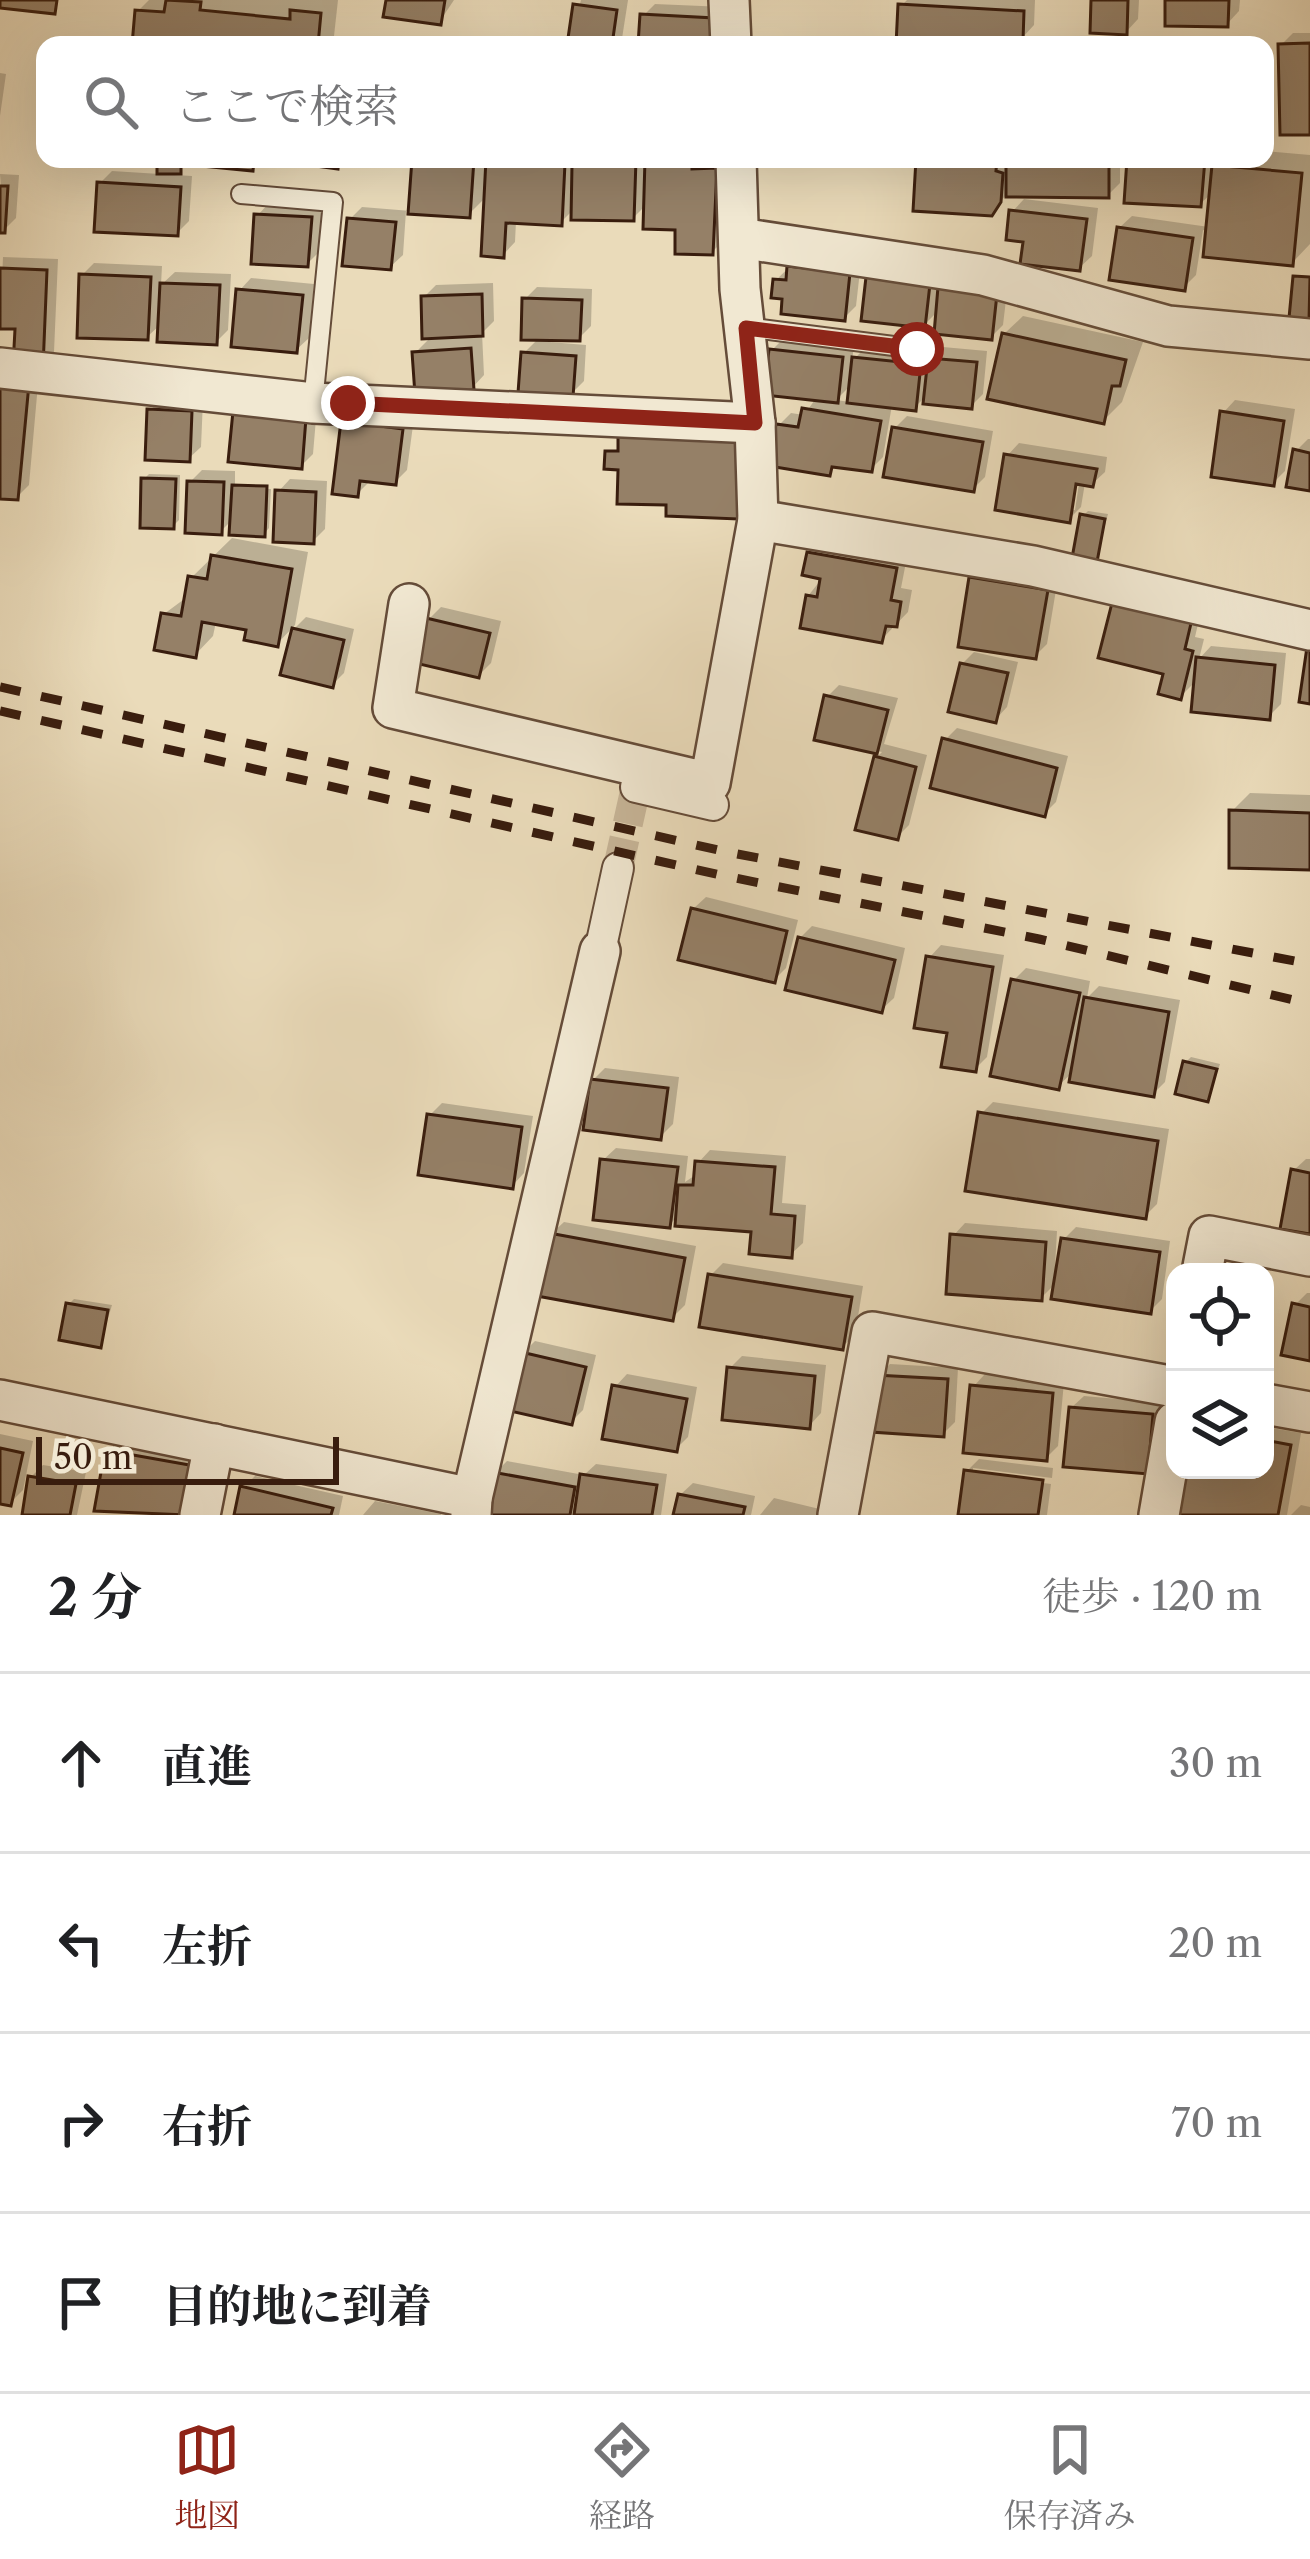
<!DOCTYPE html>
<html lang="ja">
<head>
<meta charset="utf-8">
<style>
  body { margin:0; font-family:"Libre Caslon Text","Noto Serif JP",serif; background:#f6f6f6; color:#202124 }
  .controls { position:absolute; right:36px; bottom:36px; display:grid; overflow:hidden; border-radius:24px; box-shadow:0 12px 48px #0002 }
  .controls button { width:108px; height:108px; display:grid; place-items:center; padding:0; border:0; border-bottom:3px solid #e0e0e0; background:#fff; color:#202124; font:60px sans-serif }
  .scale { position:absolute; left:36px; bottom:30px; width:303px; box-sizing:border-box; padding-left:12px; border:6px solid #391d0e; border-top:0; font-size:33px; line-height:42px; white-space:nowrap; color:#391d0e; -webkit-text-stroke:9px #f1e8d2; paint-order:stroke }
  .stop { position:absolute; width:36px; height:36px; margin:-27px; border:9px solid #8f2418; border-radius:50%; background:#fff }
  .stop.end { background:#8f2418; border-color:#fff; box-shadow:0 3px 12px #0008 }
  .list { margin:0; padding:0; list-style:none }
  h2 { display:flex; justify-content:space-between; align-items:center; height:156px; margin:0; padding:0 48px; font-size:51px }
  h2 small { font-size:39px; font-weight:400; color:#757577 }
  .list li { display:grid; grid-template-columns:78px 1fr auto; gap:36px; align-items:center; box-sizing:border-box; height:180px; padding:0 48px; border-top:3px solid #e0e0e0 }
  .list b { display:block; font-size:45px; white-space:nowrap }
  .list em { font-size:39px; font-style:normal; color:#757577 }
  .icon { flex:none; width:66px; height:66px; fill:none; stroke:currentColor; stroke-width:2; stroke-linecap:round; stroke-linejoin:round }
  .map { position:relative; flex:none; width:1310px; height:1515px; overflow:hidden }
  .search { position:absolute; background:#fff; box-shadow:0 12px 48px #0002; left:36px; right:36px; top:36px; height:132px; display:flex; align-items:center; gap:30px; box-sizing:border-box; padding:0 42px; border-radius:24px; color:#757577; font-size:45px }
  .sheet { height:876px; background:#fff }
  nav { display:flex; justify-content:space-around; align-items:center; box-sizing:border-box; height:168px; border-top:3px solid #e0e0e0; background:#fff; font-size:33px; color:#757577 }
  nav a { display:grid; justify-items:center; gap:6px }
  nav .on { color:#8f2418 }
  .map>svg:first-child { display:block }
</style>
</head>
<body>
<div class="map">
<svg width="1310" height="1515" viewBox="0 0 1310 1515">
  <rect width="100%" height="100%" fill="#eadbba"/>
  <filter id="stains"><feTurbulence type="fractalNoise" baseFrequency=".00167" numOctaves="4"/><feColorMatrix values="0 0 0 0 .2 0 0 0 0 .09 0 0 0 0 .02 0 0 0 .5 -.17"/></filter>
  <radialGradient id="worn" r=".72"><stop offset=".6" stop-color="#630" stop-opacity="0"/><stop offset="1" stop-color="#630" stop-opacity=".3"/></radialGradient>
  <g fill="#0003" fill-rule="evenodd">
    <polygon points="149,0 338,0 333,45 135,45 138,11"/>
    <polygon points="389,0 454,0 440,21"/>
    <polygon points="581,0 628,0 621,45 570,45"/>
    <polygon points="907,0 1035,0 1034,25 1022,38 980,35 979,45 899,45 901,6"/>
    <polygon points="1094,0 1139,0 1138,19 1126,32"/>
    <polygon points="1168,0 1240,0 1239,11 1227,24"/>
    <polygon points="655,4 725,7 722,45 641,45 643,16"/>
    <polygon points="1293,33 1310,33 1310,132 1281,45"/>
    <polygon points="1134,37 1198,38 1198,45 1126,45"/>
    <polygon points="1206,43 1263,43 1263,45 1204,45"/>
    <polygon points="1265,59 1269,90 1265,95"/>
    <polygon points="0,73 6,74 0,116"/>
    <polygon points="1265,151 1310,155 1310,244 1292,263 1203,230 1196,275 1184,287 1119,228 1132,216 1209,227 1212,193 1200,204 1130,159 1215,159 1214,166 1222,159 1265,159"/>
    <polygon points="160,159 185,159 175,175 192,176 189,221 177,233 100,183 112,171 160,174"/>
    <polygon points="415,159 484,159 484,166 491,159 576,159 575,166 582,159 727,159 724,240 712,252 647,204 633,218 574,209 560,223 516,221 515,242 503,255 487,196 469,214 406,211 403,255 390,267 350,219 362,207 411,211"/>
    <polygon points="919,159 1120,159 1120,183 1108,195 1007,194 991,212"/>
    <polygon points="0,174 19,175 16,218 4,230"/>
    <polygon points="1024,199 1098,208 1092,256 1079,268 1027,239 1012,212"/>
    <polygon points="269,203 322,206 319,252 307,264 257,216"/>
    <polygon points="802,255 861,262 856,306 844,318 786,297 776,280"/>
    <polygon points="3,257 58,259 54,352 42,365 18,326 0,326"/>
    <polygon points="94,263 162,266 161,285 175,272 231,274 228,330 216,342 161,324 147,337 82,275"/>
    <polygon points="251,278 314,284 309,338 296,350 239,291"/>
    <polygon points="868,278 1008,283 1003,325 991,337 939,310 924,325"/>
    <polygon points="493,283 494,321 482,333 484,375 472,388 415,353 433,335 424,297 436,285"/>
    <polygon points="537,287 592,289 591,326 579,338 550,337 550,342 586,345 584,381 572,393 523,354 540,337 525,299"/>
    <polygon points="1023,316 1143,342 1122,402 1103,421 1004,334"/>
    <path d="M784 338 854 346 852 361 867 346 932 353 931 359 943 347 987 351 983 394 971 406 926 396 915 407 892 405 883 457 871 469 837 465 829 472 779 425 791 413 804 415 817 397 772 350ZM852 384 850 402 836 400Z"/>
    <polygon points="0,369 39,373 29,485 17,497 0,496"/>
    <polygon points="163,398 203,400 201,447 188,459 150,410"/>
    <polygon points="1235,400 1295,409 1285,471 1273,483 1223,413"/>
    <polygon points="317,407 313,454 301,466 232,460"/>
    <polygon points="356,410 414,418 407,470 395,482 369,482 357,494"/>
    <polygon points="907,416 993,431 985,477 973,489 895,428"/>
    <polygon points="1308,439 1310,439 1310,488 1296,451"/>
    <path d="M1019 443 1107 457 1105 472 1092 484 1085 483 1081 507 1069 519 1007 456ZM1076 469 1081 470 1075 510H1069Z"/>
    <polygon points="202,470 235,471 235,488 271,489 269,528 264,534 233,519 221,531 190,482"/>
    <polygon points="149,474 180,475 179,520 173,526 144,479"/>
    <polygon points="290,479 327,481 325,529 313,541 278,492"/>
    <polygon points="1088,511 1108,514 1096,559 1083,516"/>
    <polygon points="232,538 308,552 295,625 277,644 249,627 216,622 213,636 195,655 164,614 187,597 191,578"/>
    <polygon points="822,541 907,557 901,588 912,590 908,612 881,640 808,596 824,576 809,553"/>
    <polygon points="984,566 1058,578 1047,644 1035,656 972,578"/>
    <polygon points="1116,600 1198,624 1195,637 1204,639 1199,659 1211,646 1286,653 1281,704 1269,716 1197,680 1180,697"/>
    <polygon points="441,607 501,621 491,663 479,675 429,619"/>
    <polygon points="306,617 354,629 344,673 332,685 294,629"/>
    <polygon points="974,652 1018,662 1007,707 995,720 962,664"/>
    <polygon points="839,685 898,698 884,744 927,755 909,825 897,837 877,757 882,752 817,738 827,697"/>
    <polygon points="957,728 1068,756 1056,802 1044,814 945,740"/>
    <polygon points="1250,793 1310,795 1310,867 1232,811"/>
    <polygon points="706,897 798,920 786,968 774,980 693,909"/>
    <polygon points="812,926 905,948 894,998 881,1010 800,938"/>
    <polygon points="941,945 1004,955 987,1057 975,1069 950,1031 929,958"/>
    <polygon points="1026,968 1090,981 1087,998 1099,986 1180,1000 1165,1082 1153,1094 1074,1071 1058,1086 1014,980"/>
    <polygon points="1191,1057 1220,1064 1208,1099 1186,1062"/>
    <polygon points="605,1068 679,1077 673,1124 660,1137 593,1080"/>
    <polygon points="993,1102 1169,1129 1157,1204 1145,1216 981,1114"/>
    <polygon points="442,1103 533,1116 524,1173 512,1186 430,1115"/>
    <polygon points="616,1148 688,1156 685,1182 697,1174 698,1163 710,1150 786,1156 782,1203 806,1205 803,1243 790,1255 754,1229 679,1215 669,1225 603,1160"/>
    <polygon points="1306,1159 1310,1159 1310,1231 1293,1171"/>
    <polygon points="564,1222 696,1246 685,1305 672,1318 551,1234"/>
    <polygon points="965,1223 1057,1231 1055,1267 1059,1268 1064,1239 1076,1227 1170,1241 1162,1299 1150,1311 1057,1282 1041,1298 953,1236"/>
    <polygon points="723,1263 863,1286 855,1335 842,1347 711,1275"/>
    <polygon points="1265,1279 1271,1281 1265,1305"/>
    <polygon points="1307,1293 1310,1293 1310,1358 1295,1305"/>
    <polygon points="74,1299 112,1305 100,1345 69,1304"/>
    <polygon points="535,1341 596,1355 583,1410 571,1422 523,1353"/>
    <polygon points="742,1356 826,1365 821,1413 809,1426 730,1368"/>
    <polygon points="890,1364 958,1368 955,1422 943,1434 878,1376"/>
    <polygon points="627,1374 697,1387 688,1437 676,1449 615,1387"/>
    <polygon points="985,1374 1064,1382 1058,1446 1046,1458 973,1387"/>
    <polygon points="1084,1396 1164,1403 1159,1459 1147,1471 1071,1408"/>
    <polygon points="1265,1427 1301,1433 1287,1515 1205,1515 1265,1470"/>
    <polygon points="0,1434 33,1441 23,1490 10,1503 0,1500"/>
    <polygon points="120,1439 205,1454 192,1515 98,1509 108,1452"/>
    <polygon points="979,1459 1053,1468 1052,1478 973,1468 973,1474 1051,1484 1047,1515 961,1515 967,1471"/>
    <polygon points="507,1461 584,1475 596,1464 667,1474 661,1515 487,1515 495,1473"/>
    <polygon points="43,1465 86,1472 77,1515 25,1515 31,1477"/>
    <polygon points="255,1476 343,1496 339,1515 237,1515 243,1488"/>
    <polygon points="693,1483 755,1496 751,1515 676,1515 680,1495"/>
    <polygon points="774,1498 832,1512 831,1515 760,1515"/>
    <polygon points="375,1501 441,1514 441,1515 363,1515"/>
    <polygon points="1301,1505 1310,1507 1310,1515 1291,1515"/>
  </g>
  <g fill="#958067" stroke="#391d0e" stroke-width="3">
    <polygon points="0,0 57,0 55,14 0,8"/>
    <polygon points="166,0 201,2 200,10 290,19 290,10 321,13 318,45 132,45 135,10 164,12"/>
    <polygon points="386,0 445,0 441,25 383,17"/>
    <polygon points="1091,0 1128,0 1127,35 1090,33"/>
    <polygon points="1165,0 1229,0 1228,27 1165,26"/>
    <polygon points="573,4 617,10 612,45 567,45"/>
    <polygon points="898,4 1024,11 1023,41 969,38 969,45 896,45"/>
    <polygon points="640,14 714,18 712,45 638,45"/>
    <polygon points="1310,43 1310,135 1280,135 1278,44"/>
    <rect x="157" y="159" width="24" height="15"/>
    <polygon points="190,159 254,159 253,171 190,165"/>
    <polygon points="264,159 339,159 338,169"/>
    <polygon points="412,159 474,159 470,218 408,214"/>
    <polygon points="486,159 565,163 562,226 506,223 504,258 481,256"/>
    <polygon points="607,159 636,159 634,221 571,220 572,165 607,165"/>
    <polygon points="645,159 692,159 692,169 717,168 713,255 675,254 675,230 643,229"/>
    <polygon points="916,159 997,159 996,171 1003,173 1001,202 992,216 913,211"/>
    <polygon points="1006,159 1109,159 1109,198 1006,197"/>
    <polygon points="1127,159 1205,159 1201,207 1124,203"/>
    <polygon points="1212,165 1302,173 1293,266 1203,257"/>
    <polygon points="97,182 181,187 178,236 94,232"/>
    <polygon points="0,186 8,186 5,233 0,233"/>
    <polygon points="1009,210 1087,219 1080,271 1020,264 1023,242 1006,240"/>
    <polygon points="254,214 312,217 308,267 251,264"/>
    <polygon points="347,218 396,222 391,270 342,266"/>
    <polygon points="1117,227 1193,238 1185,291 1109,280"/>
    <polygon points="787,266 850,273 845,321 781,314 782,299 771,298 773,279 786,280"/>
    <polygon points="0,268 47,270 43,368 13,366 15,329 0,329"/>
    <polygon points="79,274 151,277 148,340 77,338"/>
    <polygon points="1293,276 1310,277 1309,321 1289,318"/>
    <polygon points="866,277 930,284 925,328 861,321"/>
    <polygon points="160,283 220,285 217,345 157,342"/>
    <polygon points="938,287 997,294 992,340 934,334"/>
    <polygon points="236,289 303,295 297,353 231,347"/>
    <polygon points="482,294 483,336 422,339 421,296"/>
    <polygon points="522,298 582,300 580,341 521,340"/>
    <polygon points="1002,333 1126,360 1120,386 1112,386 1104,424 987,399"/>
    <polygon points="471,348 474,390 415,395 412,352"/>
    <polygon points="769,349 843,357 838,403 764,395"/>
    <polygon points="521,352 576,356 573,397 518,393"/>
    <polygon points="852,357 921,364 916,411 847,403"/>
    <polygon points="928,358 977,362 972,409 923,404"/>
    <polygon points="0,382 29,384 18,500 0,499"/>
    <polygon points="802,408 881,421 872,472 832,467 830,476 769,466 776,424 798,427"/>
    <polygon points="147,409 192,411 190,462 145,460"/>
    <polygon points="233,411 306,418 302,469 228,462"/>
    <polygon points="1220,411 1284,421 1274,486 1211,477"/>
    <polygon points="341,421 403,429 396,485 360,481 358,497 332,494"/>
    <polygon points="892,427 983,442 974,492 883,477"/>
    <polygon points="618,434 741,437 738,519 666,516 666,505 617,504 618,470 604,469 605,451 618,451"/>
    <polygon points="1293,449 1310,453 1310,491 1286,487"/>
    <polygon points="1004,454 1097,469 1093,487 1076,484 1070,523 995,510"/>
    <polygon points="141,478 176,479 174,529 140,528"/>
    <polygon points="187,481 224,482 222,535 185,533"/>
    <polygon points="232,485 267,486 265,537 229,535"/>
    <polygon points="275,490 316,492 314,544 273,542"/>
    <polygon points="1080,514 1105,519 1097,562 1072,558"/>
    <polygon points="807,552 897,568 891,600 901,602 897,627 886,626 882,643 800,628 806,595 817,597 820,579 802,575"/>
    <polygon points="211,555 292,569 278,647 244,640 246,630 202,622 196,658 154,650 161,613 181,616 188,576 207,579"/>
    <polygon points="969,577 1048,590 1036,659 958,647"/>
    <polygon points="1113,599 1192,619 1185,649 1193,651 1181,700 1158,694 1163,674 1098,658"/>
    <polygon points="426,618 490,633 479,678 415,663"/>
    <polygon points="292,628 344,640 333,688 280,675"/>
    <polygon points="1307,647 1310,648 1310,704 1299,702"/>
    <polygon points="1196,657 1275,665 1270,720 1191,712"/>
    <polygon points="960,663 1008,673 996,723 948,712"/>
    <polygon points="824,695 888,710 877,754 814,740"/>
    <polygon points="942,738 1057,768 1045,817 930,788"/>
    <polygon points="874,756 916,767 898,840 855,830"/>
    <polygon points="1229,810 1310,813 1310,870 1229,868"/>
    <polygon points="691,908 787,931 775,983 678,960"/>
    <polygon points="798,937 895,960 882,1013 785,990"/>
    <polygon points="926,956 993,967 976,1072 941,1067 947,1033 914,1028"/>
    <polygon points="1011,979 1080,993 1059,1090 990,1076"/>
    <polygon points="1084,997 1169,1012 1154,1097 1069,1082"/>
    <polygon points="1183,1061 1217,1069 1208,1102 1175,1094"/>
    <polygon points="590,1079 668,1088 661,1140 583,1130"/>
    <polygon points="978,1112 1158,1141 1146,1219 965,1191"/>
    <polygon points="427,1114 522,1127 513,1189 418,1175"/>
    <polygon points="600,1159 678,1167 670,1228 593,1220"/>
    <polygon points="695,1161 775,1167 771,1214 795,1216 792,1258 749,1254 751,1232 675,1226 678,1185 693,1185"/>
    <polygon points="1291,1169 1310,1173 1310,1234 1280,1229"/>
    <polygon points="549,1233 685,1258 673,1321 537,1296"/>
    <polygon points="950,1234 1046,1242 1042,1301 946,1294"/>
    <polygon points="1061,1238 1160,1252 1151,1314 1051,1299"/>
    <polygon points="708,1274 852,1297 843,1350 699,1327"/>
    <polygon points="66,1303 108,1310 101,1348 59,1340"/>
    <polygon points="1292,1303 1310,1307 1310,1361 1281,1355"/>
    <polygon points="521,1352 586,1367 572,1425 506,1410"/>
    <polygon points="727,1367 815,1376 810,1429 722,1420"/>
    <polygon points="875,1375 948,1379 944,1437 871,1432"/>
    <polygon points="612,1385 687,1399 677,1452 602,1439"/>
    <polygon points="970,1385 1053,1393 1047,1461 963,1453"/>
    <polygon points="1069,1407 1153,1414 1148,1474 1063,1467"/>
    <polygon points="1265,1440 1291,1445 1278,1515 1175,1515 1183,1470 1265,1470"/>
    <polygon points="0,1448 23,1453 11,1506 0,1504"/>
    <polygon points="105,1450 195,1466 187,1515 94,1511"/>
    <polygon points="964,1470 1043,1480 1038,1515 958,1515"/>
    <polygon points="492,1472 575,1487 570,1515 484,1515"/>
    <polygon points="580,1474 657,1485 652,1515 574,1515"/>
    <polygon points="28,1476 76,1484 70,1515 22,1515"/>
    <polygon points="240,1486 333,1508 331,1515 234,1515"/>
    <polygon points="678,1494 745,1507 743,1515 673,1515"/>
  </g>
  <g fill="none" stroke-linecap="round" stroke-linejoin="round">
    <polyline stroke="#c7b598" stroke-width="30" stroke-dasharray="30 15" stroke-linecap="butt" points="618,868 636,787"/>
    <defs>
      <g id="service">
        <polyline points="241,194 333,202 313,403"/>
        <polyline points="746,327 917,349"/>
      </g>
      <g id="pedestrian">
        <polyline points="636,787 713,805"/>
        <polyline points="600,951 618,868"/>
      </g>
      <g id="minor">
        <polyline points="729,0 731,45"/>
        <polyline points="740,238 983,275 1168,326 1310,339"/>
        <polyline points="0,368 313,403 755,423"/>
        <polyline points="758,520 1033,566 1310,630"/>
        <polyline points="409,604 393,708 710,783 758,520 755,423 740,289 736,159"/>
        <polyline points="1202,1272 1209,1236 1310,1256"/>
        <polyline points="0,1400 472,1498 471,1515"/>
        <polyline points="1265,1404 1310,1412"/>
        <polyline points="472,1498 600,951"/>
        <polyline points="200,1515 214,1444"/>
        <polyline points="838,1515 872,1332 1175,1387"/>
        <polyline points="1159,1515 1175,1422"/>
      </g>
    </defs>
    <use href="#service" stroke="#654c39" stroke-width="22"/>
    <use href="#pedestrian" stroke="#654c39" stroke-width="34"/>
    <use href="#minor" stroke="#654c39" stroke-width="44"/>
    <use href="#service" stroke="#f1e8d2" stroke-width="18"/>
    <use href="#pedestrian" stroke="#f1e8d2" stroke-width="30"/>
    <use href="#minor" stroke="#f1e8d2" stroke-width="39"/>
    <g stroke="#391d0e" stroke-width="9" stroke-dasharray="21 21" stroke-linecap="butt">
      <polyline points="0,687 727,852 1310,964"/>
      <polyline points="0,711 720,875 1039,939 1310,1004"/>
    </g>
  </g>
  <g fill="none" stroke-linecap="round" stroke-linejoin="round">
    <polyline stroke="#8f2418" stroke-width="15" points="348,403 755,423 746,328 917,349"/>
  </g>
  <rect width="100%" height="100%" filter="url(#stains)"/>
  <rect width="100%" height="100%" fill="url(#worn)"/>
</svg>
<div class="controls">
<button><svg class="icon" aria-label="locate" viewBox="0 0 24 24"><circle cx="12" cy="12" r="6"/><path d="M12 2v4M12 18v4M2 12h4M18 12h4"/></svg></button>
<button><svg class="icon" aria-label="layers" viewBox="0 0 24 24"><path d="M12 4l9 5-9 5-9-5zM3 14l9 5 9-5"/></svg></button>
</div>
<div class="scale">50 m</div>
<div class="stop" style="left:917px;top:349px"></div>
<div class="stop end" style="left:348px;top:403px"></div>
<div class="search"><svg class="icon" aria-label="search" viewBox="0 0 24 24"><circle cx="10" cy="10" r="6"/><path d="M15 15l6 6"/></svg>ここで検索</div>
</div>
<section class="sheet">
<h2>2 分<small>徒歩 · 120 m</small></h2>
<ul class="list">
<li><svg class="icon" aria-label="ahead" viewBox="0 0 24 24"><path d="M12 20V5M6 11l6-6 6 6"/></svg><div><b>直進</b></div><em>30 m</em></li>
<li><svg class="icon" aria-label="left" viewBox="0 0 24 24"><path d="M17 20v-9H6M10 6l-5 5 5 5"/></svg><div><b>左折</b></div><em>20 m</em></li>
<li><svg class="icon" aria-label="right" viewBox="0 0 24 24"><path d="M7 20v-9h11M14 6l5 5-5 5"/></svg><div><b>右折</b></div><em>70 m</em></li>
<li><svg class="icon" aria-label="arrive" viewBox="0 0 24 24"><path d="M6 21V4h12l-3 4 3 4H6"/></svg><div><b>目的地に到着</b></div></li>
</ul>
</section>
<nav>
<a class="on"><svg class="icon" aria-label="map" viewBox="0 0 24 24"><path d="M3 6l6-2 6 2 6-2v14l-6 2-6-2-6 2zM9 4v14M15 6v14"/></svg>地図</a>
<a><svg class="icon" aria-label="directions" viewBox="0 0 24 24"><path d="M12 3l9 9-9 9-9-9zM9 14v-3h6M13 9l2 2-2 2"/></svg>経路</a>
<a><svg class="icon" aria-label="saved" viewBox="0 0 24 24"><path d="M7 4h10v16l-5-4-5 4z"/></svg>保存済み</a>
</nav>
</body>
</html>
